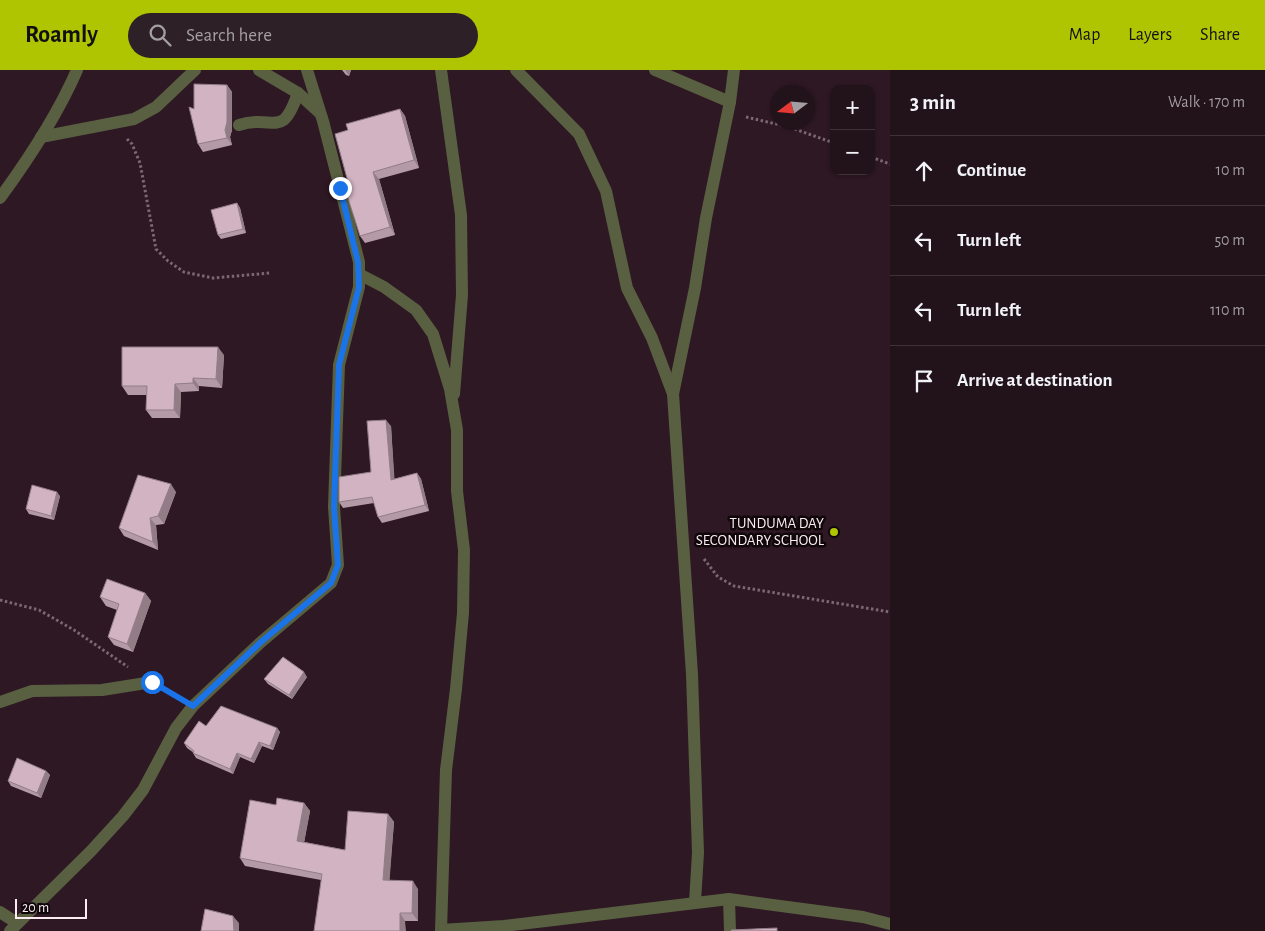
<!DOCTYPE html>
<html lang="en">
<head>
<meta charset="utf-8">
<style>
  body { margin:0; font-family:"Alegreya Sans",sans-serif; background:#2e2027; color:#f1f3f6 }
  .controls { position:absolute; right:15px; top:15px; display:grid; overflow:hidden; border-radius:10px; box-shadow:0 1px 4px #0004 }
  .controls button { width:45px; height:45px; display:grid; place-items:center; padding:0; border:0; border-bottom:1px solid #3f3239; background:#22121a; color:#f1f3f6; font:25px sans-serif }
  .compass { position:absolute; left:770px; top:15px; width:45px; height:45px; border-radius:50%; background:#22121a; box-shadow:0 1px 4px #0004; rotate:254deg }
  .scale { position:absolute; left:15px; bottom:12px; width:72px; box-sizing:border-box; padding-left:5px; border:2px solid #fbecf2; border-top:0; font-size:14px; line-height:18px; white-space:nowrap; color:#fbecf2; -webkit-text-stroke:4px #10070b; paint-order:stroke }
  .stop { position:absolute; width:15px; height:15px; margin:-11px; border:4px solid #1a73e8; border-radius:50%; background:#fff }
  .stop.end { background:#1a73e8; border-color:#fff; box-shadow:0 1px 5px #0008 }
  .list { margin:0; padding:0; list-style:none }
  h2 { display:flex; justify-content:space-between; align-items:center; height:65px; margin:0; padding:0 20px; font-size:21px }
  h2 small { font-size:16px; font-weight:400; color:#a29ea2 }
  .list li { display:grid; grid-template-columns:32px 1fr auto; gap:15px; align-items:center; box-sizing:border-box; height:70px; padding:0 20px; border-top:1px solid #3f3239 }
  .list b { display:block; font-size:19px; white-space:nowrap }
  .list em { font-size:16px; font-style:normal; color:#a29ea2 }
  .icon { flex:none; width:28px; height:28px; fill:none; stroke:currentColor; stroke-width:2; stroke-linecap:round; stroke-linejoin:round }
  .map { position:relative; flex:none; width:890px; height:861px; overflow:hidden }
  header { display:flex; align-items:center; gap:30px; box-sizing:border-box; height:70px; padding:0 25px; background:#b0c502; color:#111 }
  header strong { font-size:24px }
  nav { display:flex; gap:28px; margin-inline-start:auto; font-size:18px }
  .search { width:350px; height:45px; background:#2e2027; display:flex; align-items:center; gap:12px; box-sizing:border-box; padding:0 18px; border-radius:28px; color:#a29ea2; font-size:19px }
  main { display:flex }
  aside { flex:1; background:#22121a }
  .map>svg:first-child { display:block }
</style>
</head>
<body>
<header>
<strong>Roamly</strong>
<div class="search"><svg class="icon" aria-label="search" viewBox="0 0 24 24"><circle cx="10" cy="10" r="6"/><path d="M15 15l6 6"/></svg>Search here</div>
<nav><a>Map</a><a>Layers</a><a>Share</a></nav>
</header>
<main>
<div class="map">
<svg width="890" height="861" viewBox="0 0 890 861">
  <rect width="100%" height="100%" fill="#2e1823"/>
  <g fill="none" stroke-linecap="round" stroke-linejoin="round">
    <g stroke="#7b6871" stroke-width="3" stroke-dasharray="2.5 2.5" stroke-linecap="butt">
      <polyline points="746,47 789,57 834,73"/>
      <polyline points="127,69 132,74 140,93 156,179 168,191 184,202 213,208 270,203"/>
      <polyline points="871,87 890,94"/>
      <polyline points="704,489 718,507 734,516 890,542"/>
      <polyline points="0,530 39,540 74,560 128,597"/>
    </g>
    <g stroke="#595f41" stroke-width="12">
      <polyline points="259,0 298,23 320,43"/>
      <polyline points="441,0 461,145 462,225 454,324"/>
      <polyline points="516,0 579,64 606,121 627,218 652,268 673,324"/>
      <polyline points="655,0 730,32"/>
      <path d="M239 55C274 43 281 72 298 23"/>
      <polyline points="41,67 134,49 156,37 195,0"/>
      <path d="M0 128C30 87 57 46 77 0"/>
      <polyline points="359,204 384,217 416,240 433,264 450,319 457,360 457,421 464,480 463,543 456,619 446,700 441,861"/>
      <polyline points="0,632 32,621 102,620 152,612"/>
      <polyline points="729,829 730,861"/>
      <polyline points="695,832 698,783 692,604 673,324 695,218 706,148 730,32 734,0"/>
      <polyline points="0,842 17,853"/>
      <polyline points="441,860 504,856 729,829 863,847 890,854"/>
      <polyline points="10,861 91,781 123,746 143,720 176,658 193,636 261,572 331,513 338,495 334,437 339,295 359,217 359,192 323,51 307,0"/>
    </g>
  </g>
  <g fill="#b49aa6">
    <polygon points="342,0 351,0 349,6 346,5"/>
    <polygon points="227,15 232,22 232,60 230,67 232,75 203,82 198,74 194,39"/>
    <polygon points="400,39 405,46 419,98 379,109 395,165 365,173 360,166 351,123 348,60"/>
    <polygon points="237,133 240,138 246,163 221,169 218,165"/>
    <polygon points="224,285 222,318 199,316 199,321 181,322 180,348 152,348 146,340 146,325 128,325 122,316"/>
    <polygon points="391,356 394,409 417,403 421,409 429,441 382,453 378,447 374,433 343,438 339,432 371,402"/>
    <polygon points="176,422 164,454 156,455 158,480 124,466 119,458"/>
    <polygon points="60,426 54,450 29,444 26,439"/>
    <polygon points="145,523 151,531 133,582 114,575 108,567 117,540 106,536 100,527"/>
    <polygon points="307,607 292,629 268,614 264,609"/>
    <polygon points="206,656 277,658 280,662 273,680 262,676 254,693 240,687 233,704 196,688 193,683 194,683 187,678 184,673"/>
    <polygon points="46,701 50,705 41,728 11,716 8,711"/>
    <polygon points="304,733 310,741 304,772 345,780 388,744 394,752 389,811 418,819 418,851 405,851 321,810 245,796 240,788 276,735"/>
  </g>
  <g fill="#927d87">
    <polygon points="345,0 351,0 349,6"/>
    <polygon points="227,15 232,22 232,60 230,67 232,75 227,68 225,60"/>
    <polygon points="400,39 405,46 419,98 414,90"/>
    <polygon points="373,102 379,109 395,165 390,157"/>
    <polygon points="237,133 240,138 246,163 243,159"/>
    <polygon points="218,277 224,285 222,318 216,309"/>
    <polygon points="193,308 199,316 199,321 193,313"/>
    <polygon points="175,314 181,322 180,348 174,340"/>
    <polygon points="386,350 391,356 395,416 391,410"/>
    <polygon points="417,403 421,409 429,441 425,435"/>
    <polygon points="171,414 176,422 164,454 158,446"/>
    <polygon points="57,422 60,426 54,450 51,446"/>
    <polygon points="150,448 156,455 158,480 153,472"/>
    <polygon points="145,523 151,531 133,582 127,574"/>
    <polygon points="304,602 307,607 292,629 289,625"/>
    <polygon points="277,658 280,662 273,680 270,676"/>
    <polygon points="259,672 262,676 254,693 251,689"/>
    <polygon points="237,683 240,687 233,704 230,699"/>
    <polygon points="46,701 50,705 41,728 37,723"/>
    <polygon points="304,733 310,741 303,779 297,771"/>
    <polygon points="388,744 394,752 389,818 383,810"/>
    <polygon points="413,811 418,819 418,851 412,843"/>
    <polygon points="400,843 405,851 406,861 400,861"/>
    <polygon points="233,846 239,853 239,861 234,861"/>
  </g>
  <g fill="#d1b3c1" stroke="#927d87">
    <polygon points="194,14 227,15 227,52 225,60 227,68 198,74 189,37 194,39"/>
    <polygon points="400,39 414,90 373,102 390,157 360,166 347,125 351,123 335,64 348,60 346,54"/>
    <polygon points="237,133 243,159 218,165 211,140"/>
    <polygon points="122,277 218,277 216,309 193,308 193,313 175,314 174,340 146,340 147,316 122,316"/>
    <polygon points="386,350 391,410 417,403 425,435 378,447 372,427 339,432 339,407 371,402 367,351"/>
    <polygon points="138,405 171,414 158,446 150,448 153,472 119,458"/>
    <polygon points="32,415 57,422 51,446 26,439"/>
    <polygon points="107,509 145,523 127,574 108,567 119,534 100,527"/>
    <polygon points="283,587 304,602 289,625 264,609"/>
    <polygon points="221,636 277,658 270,676 259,672 251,689 237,683 230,699 193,683 194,681 184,673 199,651 206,656"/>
    <polygon points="17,688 46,701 37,723 8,711"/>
    <polygon points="277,728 304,733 297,771 345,780 348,741 388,744 383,810 413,811 412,843 400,843 400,861 314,861 322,804 240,788 250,730 276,735"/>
    <polygon points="205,839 233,846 234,861 201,861"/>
    <polygon points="777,858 777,861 731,861 731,860"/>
  </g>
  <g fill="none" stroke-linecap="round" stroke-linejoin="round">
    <polyline stroke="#1a73e8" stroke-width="6" points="152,612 193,636 261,572 331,513 338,495 334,437 339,295 359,217 358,192 340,118"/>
  </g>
  <circle fill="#b0c502" stroke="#10070b" stroke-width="2" cx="834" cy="462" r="5"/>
  <g text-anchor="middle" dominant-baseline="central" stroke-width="5" stroke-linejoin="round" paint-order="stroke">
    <g font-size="15" fill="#fbecf2" stroke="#10070b" text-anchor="end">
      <text x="824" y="453">TUNDUMA DAY<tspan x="824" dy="17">SECONDARY SCHOOL</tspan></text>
    </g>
  </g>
</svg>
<div class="controls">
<button>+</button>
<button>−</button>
</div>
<svg class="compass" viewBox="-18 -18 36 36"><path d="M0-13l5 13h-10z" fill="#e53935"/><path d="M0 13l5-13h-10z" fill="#a29ea2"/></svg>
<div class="scale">20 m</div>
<div class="stop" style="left:152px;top:612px"></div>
<div class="stop end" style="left:340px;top:118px"></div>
</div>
<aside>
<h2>3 min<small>Walk · 170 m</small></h2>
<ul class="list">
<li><svg class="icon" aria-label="ahead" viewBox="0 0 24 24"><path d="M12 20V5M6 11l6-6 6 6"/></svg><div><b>Continue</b></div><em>10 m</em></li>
<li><svg class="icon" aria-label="left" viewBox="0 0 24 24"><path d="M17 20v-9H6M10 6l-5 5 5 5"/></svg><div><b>Turn left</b></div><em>50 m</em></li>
<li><svg class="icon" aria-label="left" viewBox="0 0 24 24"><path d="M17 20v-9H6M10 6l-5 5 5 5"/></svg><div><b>Turn left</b></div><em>110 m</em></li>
<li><svg class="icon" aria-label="arrive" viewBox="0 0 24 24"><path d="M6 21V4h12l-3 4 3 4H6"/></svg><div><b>Arrive at destination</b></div></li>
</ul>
</aside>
</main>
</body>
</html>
